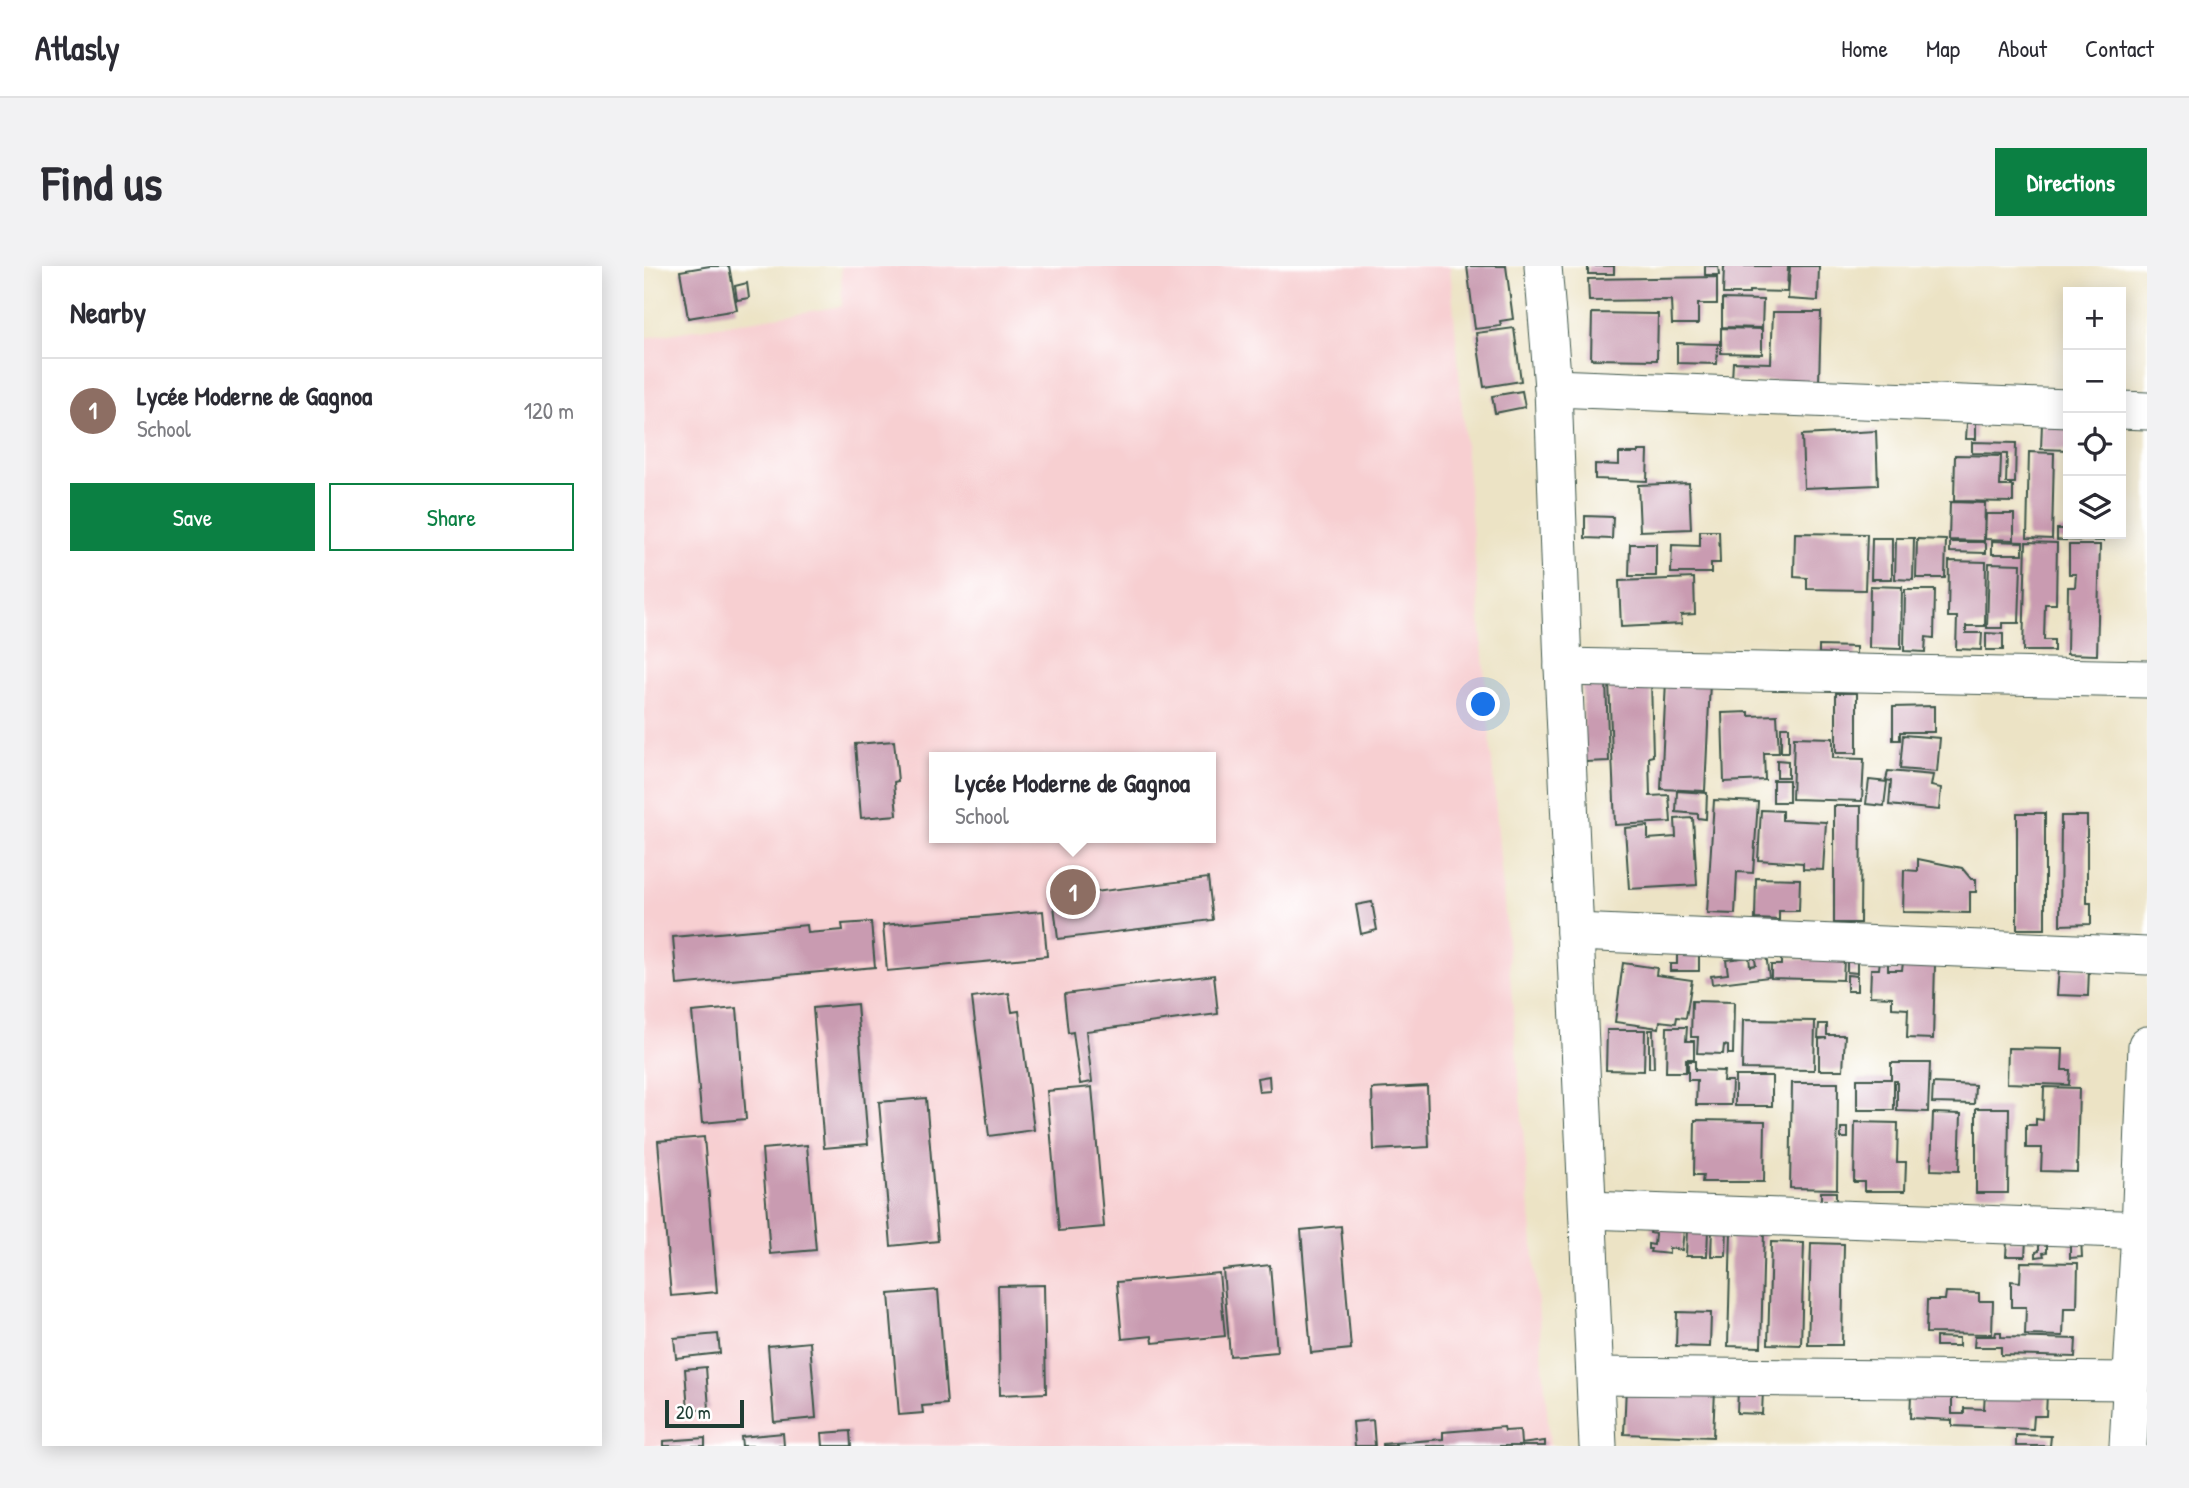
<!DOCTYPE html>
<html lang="en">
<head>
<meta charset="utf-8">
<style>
  body { margin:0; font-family:"Patrick Hand",sans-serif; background:#f2f2f3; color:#2b2b33 }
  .controls { position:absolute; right:21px; top:21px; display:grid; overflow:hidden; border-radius:0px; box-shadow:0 4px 18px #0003 }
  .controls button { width:63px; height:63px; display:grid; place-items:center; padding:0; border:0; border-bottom:2px solid #e1e1e2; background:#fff; color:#2b2b33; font:35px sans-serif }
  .scale { position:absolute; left:21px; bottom:18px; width:79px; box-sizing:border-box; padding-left:7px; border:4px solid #1f3d34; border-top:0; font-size:19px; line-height:24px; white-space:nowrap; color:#1f3d34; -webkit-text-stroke:5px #fff; paint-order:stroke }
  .you { position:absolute; left:840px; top:439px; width:24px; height:24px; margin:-18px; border:5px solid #fff; border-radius:50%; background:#1a73e8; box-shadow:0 0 0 10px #1a73e833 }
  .badge { display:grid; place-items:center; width:46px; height:46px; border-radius:50%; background:#0b8043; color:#fff; font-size:23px; font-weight:700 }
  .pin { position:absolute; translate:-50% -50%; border:4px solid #fff; box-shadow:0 2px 7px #0006 }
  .popup { position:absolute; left:285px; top:486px; width:287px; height:91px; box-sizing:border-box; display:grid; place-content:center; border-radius:0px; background:#fff; filter:drop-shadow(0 2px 5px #0005); font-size:23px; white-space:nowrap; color:#7c7c81 }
  .popup b { font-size:26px; color:#2b2b33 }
  .popup::after { content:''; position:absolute; left:50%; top:100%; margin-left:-14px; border:14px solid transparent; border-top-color:#fff }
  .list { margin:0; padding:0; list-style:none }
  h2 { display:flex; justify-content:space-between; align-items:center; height:91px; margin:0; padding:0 28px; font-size:30px }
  h2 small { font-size:23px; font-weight:400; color:#7c7c81 }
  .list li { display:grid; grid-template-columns:46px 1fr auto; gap:21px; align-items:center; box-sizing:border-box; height:105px; padding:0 28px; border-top:2px solid #e1e1e2 }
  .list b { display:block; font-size:26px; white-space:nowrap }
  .list p { margin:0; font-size:23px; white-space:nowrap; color:#7c7c81 }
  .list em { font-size:23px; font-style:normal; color:#7c7c81 }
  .actions { display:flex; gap:14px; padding:21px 28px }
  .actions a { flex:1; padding:16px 0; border:2px solid #0b8043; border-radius:0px; text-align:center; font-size:24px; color:#0b8043 }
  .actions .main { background:#0b8043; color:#fff }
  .icon { flex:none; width:38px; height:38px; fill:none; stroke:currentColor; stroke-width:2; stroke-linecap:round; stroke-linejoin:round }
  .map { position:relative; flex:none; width:1503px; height:1180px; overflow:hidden; border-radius:0px }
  header { display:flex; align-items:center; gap:42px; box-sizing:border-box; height:98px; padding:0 35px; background:#fff; border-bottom:2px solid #e1e1e2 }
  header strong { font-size:33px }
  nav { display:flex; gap:38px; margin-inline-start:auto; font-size:24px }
  .intro { display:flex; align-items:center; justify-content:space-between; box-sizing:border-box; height:168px; padding:0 42px }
  h1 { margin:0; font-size:49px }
  .button { padding:18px 32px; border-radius:0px; background:#0b8043; color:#fff; font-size:24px; font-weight:700 }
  main { display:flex; gap:42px; padding:0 42px }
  aside { flex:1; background:#fff; border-radius:0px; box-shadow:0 4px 18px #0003 }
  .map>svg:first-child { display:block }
</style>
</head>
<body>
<header>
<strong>Atlasly</strong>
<nav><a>Home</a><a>Map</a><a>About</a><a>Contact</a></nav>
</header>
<div class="intro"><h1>Find us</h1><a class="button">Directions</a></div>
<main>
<aside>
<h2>Nearby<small></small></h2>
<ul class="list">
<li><span class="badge" style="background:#8d6e63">1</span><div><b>Lycée Moderne de Gagnoa</b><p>School</p></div><em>120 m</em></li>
</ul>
<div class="actions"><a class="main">Save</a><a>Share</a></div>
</aside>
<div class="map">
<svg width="1503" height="1180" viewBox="0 0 1503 1180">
  <rect width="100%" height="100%" fill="#fff"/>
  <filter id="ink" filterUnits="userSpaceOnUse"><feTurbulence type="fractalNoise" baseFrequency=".0143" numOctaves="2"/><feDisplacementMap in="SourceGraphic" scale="14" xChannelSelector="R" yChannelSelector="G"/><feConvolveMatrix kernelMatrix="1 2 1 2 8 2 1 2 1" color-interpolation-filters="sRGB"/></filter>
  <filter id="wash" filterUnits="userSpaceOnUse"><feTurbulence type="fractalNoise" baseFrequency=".00686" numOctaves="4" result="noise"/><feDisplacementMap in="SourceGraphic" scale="28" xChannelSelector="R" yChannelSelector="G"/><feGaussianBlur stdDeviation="1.57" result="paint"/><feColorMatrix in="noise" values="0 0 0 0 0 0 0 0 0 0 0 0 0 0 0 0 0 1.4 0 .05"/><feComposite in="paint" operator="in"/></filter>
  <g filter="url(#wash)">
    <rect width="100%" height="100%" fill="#ece3c5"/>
    <path fill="#f7cfd1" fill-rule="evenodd" d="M197 0H806L906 1180H0V72L198 40ZM291 491H567V572H291Z"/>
    <g id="blocks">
      <g fill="#c99bb1">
        <polygon points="66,0 85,0 93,44 44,52 36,5"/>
        <polygon points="823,0 862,0 869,53 856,55 857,60 831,63"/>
        <rect x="944" y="0" width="26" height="8"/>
        <polygon points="1061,0 1074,0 1075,9 1061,9"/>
        <polygon points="1080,0 1144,0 1143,26 1105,25 1105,28 1079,28"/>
        <polygon points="1146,0 1175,0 1174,35 1144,33"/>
        <polygon points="1073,11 1073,38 1054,38 1054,58 1028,58 1027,34 945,35 944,13"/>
        <polygon points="103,17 105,32 93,34 91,20"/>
        <polygon points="1078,33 1119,34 1118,62 1078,61"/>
        <polygon points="1129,46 1177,46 1175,116 1088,114 1089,96 1127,97"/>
        <polygon points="948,47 1014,48 1013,94 947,93"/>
        <polygon points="870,62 877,115 840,121 832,67"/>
        <polygon points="1077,62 1118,63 1118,88 1077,87"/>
        <polygon points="1033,77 1074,78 1073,98 1033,97"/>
        <polygon points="878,125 881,141 851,147 848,130"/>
        <polygon points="1323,157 1332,157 1332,173 1322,173"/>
        <polygon points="1398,157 1424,158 1424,184 1397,183"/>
        <polygon points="1232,165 1234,219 1160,222 1158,169"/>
        <polygon points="1328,176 1372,177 1371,217 1362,217 1363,188 1328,187"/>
        <polygon points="994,185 1004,185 1003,215 951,213 951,198 975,199 975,187 994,187"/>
        <polygon points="1385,186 1410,187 1408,273 1383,272"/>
        <polygon points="1311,189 1357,190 1356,220 1369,220 1369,236 1310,235"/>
        <polygon points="1045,217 1047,263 996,265 994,219"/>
        <polygon points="1306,236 1341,237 1340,275 1305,274"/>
        <polygon points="1342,248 1370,248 1370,274 1341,273"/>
        <polygon points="941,250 969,251 968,273 941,272"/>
        <polygon points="1413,263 1424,263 1424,268 1460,268 1460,275 1413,274"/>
        <polygon points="1056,265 1075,265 1076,297 1067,297 1067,307 1027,307 1028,279 1056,280"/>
        <polygon points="1151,267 1223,268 1221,324 1163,323 1163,312 1150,311"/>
        <polygon points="1228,272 1248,272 1248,313 1227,313"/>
        <polygon points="1252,272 1270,272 1269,314 1251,313"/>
        <polygon points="1273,273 1302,274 1301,312 1272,312"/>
        <polygon points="1348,275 1379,276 1379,288 1348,288"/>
        <polygon points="1306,276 1340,276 1342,278 1342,287 1306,286"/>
        <polygon points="1382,276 1413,277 1412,338 1401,338 1400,374 1410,374 1410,385 1379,385"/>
        <polygon points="986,278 1012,278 1012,310 985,310"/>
        <polygon points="1425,279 1456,279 1453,389 1423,388 1424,321 1431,321 1432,308 1425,308"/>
        <polygon points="1305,295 1342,296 1341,360 1322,360 1322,367 1338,367 1337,384 1312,383 1313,351 1304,351"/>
        <polygon points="1345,297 1377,298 1375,357 1358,357 1358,362 1343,362"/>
        <polygon points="1050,312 1051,348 1037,349 1038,358 977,361 975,315"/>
        <polygon points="1226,320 1258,321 1257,383 1225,382"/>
        <polygon points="1261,324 1291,324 1290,372 1282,371 1281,386 1260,385"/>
        <polygon points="1342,367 1359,368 1359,384 1342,384"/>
        <polygon points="1175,380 1212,381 1212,398 1192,398 1192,388 1175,387"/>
        <polygon points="1007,414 1009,490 1005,491 1006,530 1025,529 1027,556 971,559 965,416"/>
        <polygon points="1022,414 1066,416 1061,525 1017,523"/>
        <polygon points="962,416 965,495 941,496 938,417"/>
        <rect x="1192" y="427" width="21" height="60"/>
        <polygon points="1290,440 1290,466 1256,466 1256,474 1249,474 1249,441"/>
        <polygon points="1105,446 1105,450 1133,449 1135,487 1120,487 1121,514 1080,516 1078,447"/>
        <rect x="1137" y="461" width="8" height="25"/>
        <polygon points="1259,469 1296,472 1293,506 1256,503"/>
        <polygon points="1150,471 1189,472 1189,492 1220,493 1218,535 1148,533"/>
        <polygon points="250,475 254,515 250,516 253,549 217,552 211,478"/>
        <polygon points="1133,494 1144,495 1144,511 1133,511"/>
        <polygon points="1244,505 1289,509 1287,520 1297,522 1295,544 1245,539 1247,515 1242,514"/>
        <rect x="1129" y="514" width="16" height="22"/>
        <polygon points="1225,514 1243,516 1240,540 1222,538"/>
        <polygon points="1033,525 1063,527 1062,553 1054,552 1054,548 1032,546"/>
        <polygon points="1070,534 1114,536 1109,607 1093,606 1091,648 1063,647"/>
        <polygon points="1190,540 1217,540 1216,657 1190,657"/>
        <polygon points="1117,544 1138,545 1138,554 1182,556 1179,604 1159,603 1159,597 1114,594"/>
        <rect x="1373" y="547" width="28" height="116"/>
        <polygon points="1417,550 1443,550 1443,637 1447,637 1447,658 1416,659"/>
        <polygon points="1049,552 1053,619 985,623 981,562 1004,560 1004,573 1032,571 1031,553"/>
        <polygon points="1274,593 1318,602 1327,613 1332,613 1332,626 1326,626 1326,647 1259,646 1260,604 1274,605"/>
        <polygon points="564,612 569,654 414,673 409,631"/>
        <polygon points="1112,612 1156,613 1155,645 1135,645 1135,654 1111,653"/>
        <polygon points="728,636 733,664 717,668 712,639"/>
        <polygon points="399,645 403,690 243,705 239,659"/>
        <polygon points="227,656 231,701 33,719 29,671 163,659 164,667 199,664 198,658"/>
        <polygon points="1122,688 1125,711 1068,718 1067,710 1084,708 1082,694 1105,691 1106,700 1112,699 1110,689"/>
        <polygon points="1033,689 1055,689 1055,705 1026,705 1026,698 1033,698"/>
        <polygon points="1137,693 1200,694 1199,714 1127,712 1127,699 1137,699"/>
        <polygon points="1203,693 1213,693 1213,707 1203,706"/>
        <polygon points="1236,694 1244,694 1244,704 1258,704 1259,697 1291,698 1289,773 1263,772 1264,743 1248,742 1248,731 1226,730 1227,703 1235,703"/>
        <polygon points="979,697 1013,702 1012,709 1048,714 1042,752 1033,751 1032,757 1016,755 1015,762 971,756"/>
        <polygon points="1415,702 1445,703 1444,730 1413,729"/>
        <polygon points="570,709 574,748 442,765 448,816 436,818 429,766 424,767 420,728"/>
        <polygon points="1203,709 1213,710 1213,725 1203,725"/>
        <polygon points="365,727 368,746 375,745 390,864 345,870 328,732"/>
        <polygon points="1048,735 1090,736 1089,788 1084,788 1084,780 1080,779 1079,788 1053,787 1054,771 1047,771"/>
        <polygon points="213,738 224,878 180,882 169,742"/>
        <polygon points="93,742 102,853 58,857 48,746"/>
        <polygon points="1099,754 1171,755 1170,804 1098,803"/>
        <polygon points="1175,758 1183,758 1183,769 1201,769 1199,804 1175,804 1175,773 1183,772 1174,772"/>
        <polygon points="1023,761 1043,761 1042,775 1050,775 1050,793 1042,793 1042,806 1022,806"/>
        <polygon points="963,764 1001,764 1000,805 962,804"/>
        <polygon points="1005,764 1009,764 1010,802 1005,802"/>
        <polygon points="1364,782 1419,783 1418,804 1426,804 1425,819 1363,817"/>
        <polygon points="1044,795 1051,795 1051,804 1080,805 1079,815 1088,815 1087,839 1052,839 1053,814 1044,814"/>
        <polygon points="1247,797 1286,797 1284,846 1253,845 1253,815 1250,815 1250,844 1213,844 1213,813 1247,813"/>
        <polygon points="625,810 626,825 615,826 613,812"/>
        <rect x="1091" y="810" width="37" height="30"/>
        <polygon points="1148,817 1194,817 1193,923 1146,922"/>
        <polygon points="1289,817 1331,819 1330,838 1288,837"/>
        <polygon points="783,820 785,881 730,884 728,823"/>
        <polygon points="448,821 460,961 415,965 403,825"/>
        <polygon points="1400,821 1435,822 1433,906 1397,905 1398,882 1382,882 1382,859 1392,859 1392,853 1399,854"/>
        <polygon points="282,832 294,975 247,980 235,836"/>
        <polygon points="1332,842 1365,842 1364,927 1332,927"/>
        <polygon points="1289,847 1317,848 1315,905 1287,904"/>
        <polygon points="1051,854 1121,855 1120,916 1058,916 1059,909 1050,909"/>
        <polygon points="1211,856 1254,857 1253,896 1262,896 1261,925 1220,925 1220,916 1210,916"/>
        <rect x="1197" y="862" width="7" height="10"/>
        <polygon points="60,871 73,1026 27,1030 14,875"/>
        <polygon points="163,879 172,984 126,988 118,883"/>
        <rect x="1177" y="926" width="15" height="10"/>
        <polygon points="1007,959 1040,963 1038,984 1025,982 1025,988 1006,986 1007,983 1004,983 1004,978 1010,979 1011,968 1006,967"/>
        <polygon points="697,960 707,1083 667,1087 657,964"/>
        <polygon points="1043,962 1064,963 1063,990 1042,990"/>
        <polygon points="1068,962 1083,962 1082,990 1067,990"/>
        <polygon points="1087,964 1120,964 1117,1081 1084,1080"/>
        <polygon points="1403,972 1403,986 1399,987 1400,990 1392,991 1392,986 1395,985 1395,973"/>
        <polygon points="1437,973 1438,991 1426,992 1426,974"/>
        <polygon points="1363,974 1382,974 1381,990 1362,990"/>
        <polygon points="1127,976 1160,977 1157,1079 1124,1078"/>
        <polygon points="1167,977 1200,978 1198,1079 1164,1079"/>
        <polygon points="1377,996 1434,997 1433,1042 1420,1042 1419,1070 1381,1069 1382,1041 1367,1041 1367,1015 1376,1016"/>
        <polygon points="626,999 633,1086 586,1090 579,1004"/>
        <polygon points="575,1007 581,1070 509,1077 508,1070 478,1073 473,1016"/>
        <polygon points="400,1019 402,1127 356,1129 354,1020"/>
        <polygon points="294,1024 303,1138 278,1140 279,1147 255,1149 245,1028"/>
        <polygon points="1302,1026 1335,1027 1335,1035 1349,1035 1348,1068 1282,1067 1283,1034 1301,1034"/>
        <polygon points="1033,1046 1067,1047 1066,1081 1032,1080"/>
        <polygon points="1352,1066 1357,1066 1357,1071 1432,1073 1431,1091 1357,1089 1357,1081 1330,1081 1331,1070 1351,1070"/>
        <polygon points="74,1068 76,1087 32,1092 30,1072"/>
        <polygon points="1292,1071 1315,1072 1315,1080 1292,1080"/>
        <polygon points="166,1076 172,1152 130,1156 124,1080"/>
        <polygon points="62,1101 65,1143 44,1145 41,1103"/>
        <polygon points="982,1120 1071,1123 1069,1171 980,1168"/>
        <polygon points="1094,1124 1119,1124 1118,1148 1093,1147"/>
        <polygon points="1341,1125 1403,1127 1402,1150 1390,1150 1389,1163 1308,1160 1308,1154 1266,1152 1267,1129 1308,1130 1308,1148 1320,1148 1320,1142 1340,1143"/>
        <polygon points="729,1154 731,1180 711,1180 709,1156"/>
        <polygon points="860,1161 861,1165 876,1164 877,1178 901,1175 901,1180 739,1180 739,1178 799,1173 799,1166"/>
        <polygon points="206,1165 207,1180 179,1180 178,1167"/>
        <polygon points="139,1167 140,1180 98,1180 97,1171"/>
        <polygon points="1372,1169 1407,1170 1406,1180 1372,1180"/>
        <polygon points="61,1172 61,1180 20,1180 20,1175"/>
      </g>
    </g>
  </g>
  <g filter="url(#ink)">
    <use href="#blocks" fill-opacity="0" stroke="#3e564a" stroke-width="2"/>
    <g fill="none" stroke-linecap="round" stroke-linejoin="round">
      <defs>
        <g id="minor">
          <polyline points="899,0 909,122 919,401 954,1180"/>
          <polyline points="909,122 1424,142"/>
          <polyline points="1477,144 1503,145"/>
          <polyline points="919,401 1503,413"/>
          <polyline points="931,666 1503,690"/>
          <polyline points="944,944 1503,964"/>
          <polyline points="952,1110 1487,1115"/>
          <polyline points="1484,1180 1496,964 1503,779"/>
        </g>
      </defs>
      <use href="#minor" stroke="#3e564a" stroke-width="39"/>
      <use href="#minor" stroke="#fff" stroke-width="37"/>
    </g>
  </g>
</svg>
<div class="controls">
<button>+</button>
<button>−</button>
<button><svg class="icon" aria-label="locate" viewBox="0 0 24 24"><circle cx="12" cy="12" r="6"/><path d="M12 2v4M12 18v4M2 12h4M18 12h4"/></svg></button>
<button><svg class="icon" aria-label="layers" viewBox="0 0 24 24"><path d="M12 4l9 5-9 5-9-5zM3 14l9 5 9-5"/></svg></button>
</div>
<div class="scale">20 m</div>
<div class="you"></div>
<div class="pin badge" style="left:429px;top:626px;background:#8d6e63">1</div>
<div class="popup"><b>Lycée Moderne de Gagnoa</b>School</div>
</div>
</main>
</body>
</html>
